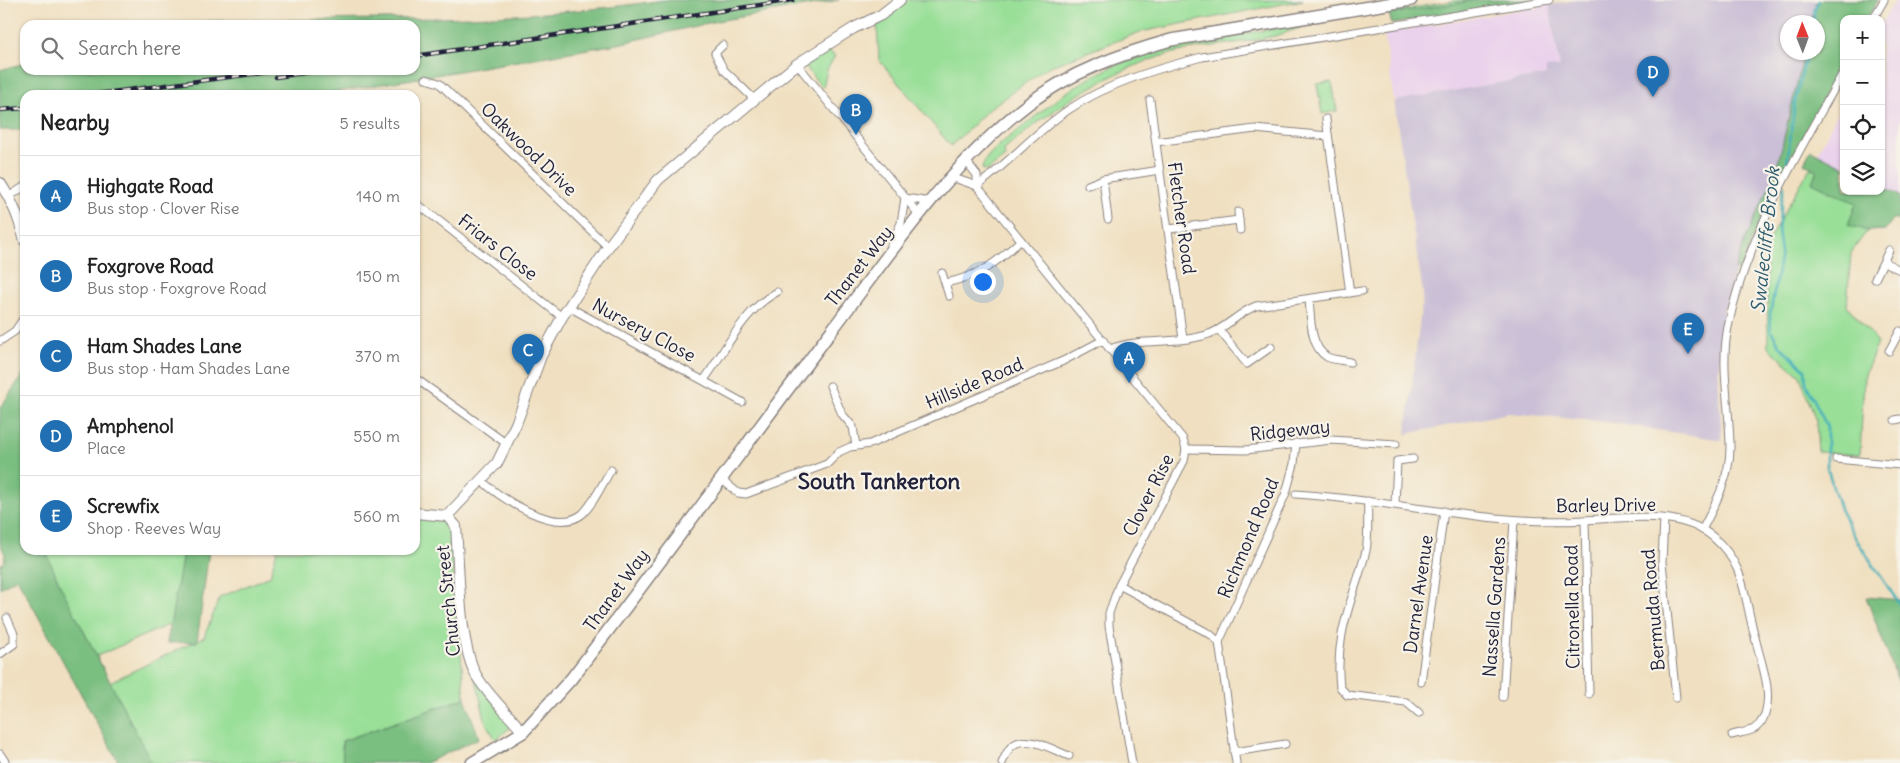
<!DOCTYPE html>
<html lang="en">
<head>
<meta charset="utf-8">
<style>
  body { margin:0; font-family:Delius,sans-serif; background:#f6f6f6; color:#222 }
  .controls { position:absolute; right:15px; top:15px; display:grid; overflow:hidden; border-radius:10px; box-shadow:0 1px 4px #0004 }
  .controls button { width:45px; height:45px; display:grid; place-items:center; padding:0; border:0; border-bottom:1px solid #e0e0e0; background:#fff; color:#222; font:25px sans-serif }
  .compass { position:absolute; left:1780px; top:15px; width:45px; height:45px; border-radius:50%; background:#fff; box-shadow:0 1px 4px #0004; rotate:359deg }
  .you { position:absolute; left:982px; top:281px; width:18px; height:18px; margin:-12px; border:4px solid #fff; border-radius:50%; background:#1a73e8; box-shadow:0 0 0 8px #1a73e833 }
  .badge { display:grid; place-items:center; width:32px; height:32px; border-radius:50%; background:#1f6fb2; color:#fff; font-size:16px; font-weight:700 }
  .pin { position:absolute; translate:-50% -41px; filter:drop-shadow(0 1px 2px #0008) }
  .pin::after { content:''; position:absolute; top:26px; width:18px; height:15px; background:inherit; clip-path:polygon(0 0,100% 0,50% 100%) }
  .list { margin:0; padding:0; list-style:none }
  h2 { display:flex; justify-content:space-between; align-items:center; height:65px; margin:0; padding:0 20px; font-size:21px }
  h2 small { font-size:16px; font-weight:400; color:#767676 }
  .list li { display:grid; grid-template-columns:32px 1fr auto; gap:15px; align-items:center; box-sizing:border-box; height:80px; padding:0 20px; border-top:1px solid #e0e0e0 }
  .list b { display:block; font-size:19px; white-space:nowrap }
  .list p { margin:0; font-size:16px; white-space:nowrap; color:#767676 }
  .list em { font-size:16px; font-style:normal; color:#767676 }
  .icon { flex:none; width:28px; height:28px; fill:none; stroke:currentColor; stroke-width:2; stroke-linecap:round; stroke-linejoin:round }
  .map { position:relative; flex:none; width:1900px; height:763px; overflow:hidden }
  .search { position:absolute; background:#fff; box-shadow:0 1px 4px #0004; left:20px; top:20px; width:400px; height:55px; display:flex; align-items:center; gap:12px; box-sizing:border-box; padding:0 18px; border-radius:15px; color:#767676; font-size:19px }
  .panel { position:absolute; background:#fff; box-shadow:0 1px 4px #0004; left:20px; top:90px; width:400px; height:465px; border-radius:15px }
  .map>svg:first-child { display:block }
</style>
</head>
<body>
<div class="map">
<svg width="1900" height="763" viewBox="0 0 1900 763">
  <rect width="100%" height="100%" fill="#f7f3e8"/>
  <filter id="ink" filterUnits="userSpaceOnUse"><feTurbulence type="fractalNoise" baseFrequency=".02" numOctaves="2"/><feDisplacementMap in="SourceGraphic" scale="10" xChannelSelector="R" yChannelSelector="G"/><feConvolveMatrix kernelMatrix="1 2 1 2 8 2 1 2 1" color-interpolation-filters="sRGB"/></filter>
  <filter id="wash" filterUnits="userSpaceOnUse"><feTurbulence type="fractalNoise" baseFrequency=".0096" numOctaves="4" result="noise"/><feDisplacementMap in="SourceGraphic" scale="20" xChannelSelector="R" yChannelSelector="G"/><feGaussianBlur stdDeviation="1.12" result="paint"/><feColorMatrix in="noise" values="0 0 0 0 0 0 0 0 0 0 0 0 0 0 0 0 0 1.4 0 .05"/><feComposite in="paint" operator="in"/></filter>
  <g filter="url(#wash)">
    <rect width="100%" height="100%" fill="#f0e0c1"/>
    <g fill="#ead1ec">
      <polygon points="1897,0 1900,0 1900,222 1849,191 1881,191 1881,25 1891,6"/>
      <polygon points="1549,5 1560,67 1546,75 1394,101 1384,33"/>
      <polygon points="1844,100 1844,188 1810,168"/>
    </g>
    <polygon fill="#cabfd6" points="1576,0 1817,0 1811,22 1788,22 1788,52 1804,53 1776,172 1745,240 1724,308 1718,377 1722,440 1607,422 1509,413 1406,434 1423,293 1394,101 1546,75 1546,68 1560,67 1549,5"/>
    <g fill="#99df98" stroke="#5e806a">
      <polygon points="908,0 1303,0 1140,32 1048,67 990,108 951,146 879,60 877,26"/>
      <polygon points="1460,0 1477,0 1389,14 1389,12"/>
      <path d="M1318 21C1304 26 1289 32 1275 36 1237 45 1196 45 1159 57 1100 76 1051 110 1004 150L1005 157 987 171 982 169C983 155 1009 137 1020 129 1040 113 1059 96 1081 83 1150 40 1239 37 1318 21Z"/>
      <polygon points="826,49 835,56 827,70 823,88 805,67 807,63"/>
      <polygon points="1332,82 1337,111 1322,114 1317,84"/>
      <polygon points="1810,168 1844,188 1844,191 1849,191 1885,230 1867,231 1851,253 1847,306 1878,342 1864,377 1860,455 1818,452 1816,421 1800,376 1768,347 1766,244"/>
      <polygon points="415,517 443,521 449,528 465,698 342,741 343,763 150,763 108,683 204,637 220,597 270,576 277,550 415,550"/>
      <polygon points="31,550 183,550 175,622 97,656"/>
      <polygon points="473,667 515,723 496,740 486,724"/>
    </g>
    <g fill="#7abe80" stroke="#4e705e">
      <path d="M664 0H839L717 21 618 44 318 95H25V130H0V70L25 63V70H415V25H183L209 21C361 18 514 23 664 0Z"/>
      <polygon points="1477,0 1536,0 1392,24 1389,14"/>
      <polygon points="1817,0 1878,0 1867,19 1844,19 1844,58 1763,214 1740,269 1735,270 1745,240 1776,172 1804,53 1818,52 1818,22 1811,22"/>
      <polygon points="1811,150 1844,167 1844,191 1881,191 1881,186 1900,196 1900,222 1894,218 1885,230 1867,231 1848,225 1856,203 1812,182 1817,171 1804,163"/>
      <polygon points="25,371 25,550 45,550 61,587 152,763 119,763 17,578 0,588 0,565 4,562 5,554 0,544 0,408"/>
      <polygon points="175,550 209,550 197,642 167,643 183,553"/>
      <polygon points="1866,597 1900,600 1900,686"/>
      <polygon points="465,698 479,738 426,763 343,763 342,741"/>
    </g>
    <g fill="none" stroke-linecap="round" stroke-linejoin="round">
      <g stroke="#40b0bb" stroke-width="2.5">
        <polyline points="1814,22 1814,11 1819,0"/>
        <polyline points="1786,171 1795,102 1807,52"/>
        <polyline points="1784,186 1778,229 1781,253 1770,315 1771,331 1781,347 1805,369 1806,383 1827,427 1827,467 1840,509 1856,539 1900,605"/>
      </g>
    </g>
  </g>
  <g filter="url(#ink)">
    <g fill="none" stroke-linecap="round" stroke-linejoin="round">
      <defs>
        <g id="street">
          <polyline points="1873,19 1884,0"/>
          <polyline points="723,45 715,53 724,70 754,99"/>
          <polyline points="797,64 920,216"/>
          <polyline points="426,79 439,83 608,247"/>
          <polyline points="1150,100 1183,339"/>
          <polyline points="1326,119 1350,293"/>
          <polyline points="1156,142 1255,129 1328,136"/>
          <polyline points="966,161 977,175 977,186"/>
          <polyline points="951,177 977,186 1183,439 1186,449 1184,461 1119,585 1109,613 1109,626 1132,763"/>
          <polyline points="1103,179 1108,219"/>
          <polyline points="1088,185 1103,179 1160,170"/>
          <path d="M977 186C1009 163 1035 132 1068 110 1108 83 1156 69 1202 57L1549 0"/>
          <polyline points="10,196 25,186"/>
          <polyline points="905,198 931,202"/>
          <polyline points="415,202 562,317"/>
          <polyline points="1238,212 1240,230"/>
          <polyline points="1169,229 1239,220"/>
          <polyline points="891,245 901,223 905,198"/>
          <polyline points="1884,262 1900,270"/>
          <polyline points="942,273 949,296"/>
          <polyline points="1875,279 1889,250"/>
          <path d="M946 283C981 275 995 264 1021 240"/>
          <path d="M1309 299C1311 316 1309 346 1327 357 1333 360 1343 360 1350 362"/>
          <polyline points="569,307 742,402"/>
          <polyline points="1219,330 1247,364 1271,347"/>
          <polyline points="0,341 15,331 25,316"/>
          <path d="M1110 349C1141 337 1175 345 1206 335 1225 330 1237 313 1256 306L1362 291"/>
          <polyline points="1889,351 1900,331"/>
          <polyline points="415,378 507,444"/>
          <path d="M704 380C726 350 743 310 777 292"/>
          <polyline points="830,386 842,414 853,427 856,446"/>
          <polyline points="1895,420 1900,419"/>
          <polyline points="1186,449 1246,450 1331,440 1396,444"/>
          <polyline points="1836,459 1900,465"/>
          <polyline points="720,478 738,493 746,494 827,464 839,452 850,447 870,444 1063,361 1103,340"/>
          <path d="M482 481C502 499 555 534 581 515 592 507 603 482 611 470"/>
          <path d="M1296 494C1392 500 1488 526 1585 520 1625 518 1680 509 1713 537 1742 562 1743 587 1751 621 1755 640 1761 658 1765 676 1769 692 1770 719 1754 729 1748 732 1739 733 1732 735"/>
          <path d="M1368 501C1367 517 1369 535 1366 551 1353 600 1334 634 1340 687L1347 695 1406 702 1419 713"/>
          <polyline points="1395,504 1397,461 1413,459"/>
          <polyline points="1664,519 1662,562 1676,698"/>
          <polyline points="1585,520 1589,694"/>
          <path d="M1702 530C1715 505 1730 477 1730 448 1730 407 1720 367 1728 327 1747 235 1799 152 1844 71"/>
          <polyline points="1119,585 1210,634 1219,642 1236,763"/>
          <polyline points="1219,642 1286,493 1294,464 1296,443"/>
          <polyline points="0,654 14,644 14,634 7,618"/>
          <polyline points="1421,682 1444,511"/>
          <polyline points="1503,697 1514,520"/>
          <polyline points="1234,752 1285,744"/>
          <polyline points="0,754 6,763"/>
          <path d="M1002 763C1005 757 1007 750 1012 746 1026 733 1055 751 1069 756"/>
        </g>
        <g id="secondary">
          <path d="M0 183C13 202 19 219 25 241"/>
          <path d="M415 513 447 516 456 526C459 565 458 641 476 675 486 693 509 715 523 732"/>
          <polyline points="447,516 497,463 516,424 541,356 562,317 608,247 658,180 797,64 854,28 881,15 900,0"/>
        </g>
        <path id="primary" d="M472 763 523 732 571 679C660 564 745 446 832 330 891 252 950 164 1028 104 1070 72 1121 54 1171 40L1411 0"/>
      </defs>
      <use href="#street" stroke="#89817e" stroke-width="9"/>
      <use href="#secondary" stroke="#89817e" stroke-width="12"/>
      <use href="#primary" stroke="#89817e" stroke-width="14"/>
      <use href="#street" stroke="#fff" stroke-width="7"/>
      <use href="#secondary" stroke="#fff" stroke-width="10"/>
      <use href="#primary" stroke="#fff" stroke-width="11"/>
      <defs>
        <g id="rail">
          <polyline points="415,56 793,0"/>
          <polyline points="276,77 323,70"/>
          <polyline points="89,95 284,70"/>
          <polyline points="0,110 25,108"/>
        </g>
      </defs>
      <use href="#rail" stroke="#22223b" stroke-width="4.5"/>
      <use href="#rail" stroke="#f7f3e8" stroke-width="2.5" stroke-dasharray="8" stroke-linecap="butt"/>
    </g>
  </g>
  <g text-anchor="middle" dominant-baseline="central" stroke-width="4.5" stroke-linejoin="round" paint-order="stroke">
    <g font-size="18" fill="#22223b" stroke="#f7f3e8">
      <text transform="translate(529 149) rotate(44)">Oakwood Drive</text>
      <text transform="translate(1182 218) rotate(82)">Fletcher Road</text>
      <text transform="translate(498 247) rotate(38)">Friars Close</text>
      <text transform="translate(859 266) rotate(-52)">Thanet Way</text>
      <text transform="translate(644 330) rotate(28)">Nursery Close</text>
      <text transform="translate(974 383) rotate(-23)">Hillside Road</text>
      <text transform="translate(1290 430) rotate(-6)">Ridgeway</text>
      <text transform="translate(1148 495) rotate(-63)">Clover Rise</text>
      <text transform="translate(1606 505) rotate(-1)">Barley Drive</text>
      <text transform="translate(1248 538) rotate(-67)">Richmond Road</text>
      <text transform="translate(616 590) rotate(-54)">Thanet Way</text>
      <text transform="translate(1418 594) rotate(-82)">Darnel Avenue</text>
      <text transform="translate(448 601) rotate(-96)">Church Street</text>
      <text transform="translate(1494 607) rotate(-86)">Nassella Gardens</text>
      <text transform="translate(1572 607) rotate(-91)">Citronella Road</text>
      <text transform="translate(1653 610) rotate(-95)">Bermuda Road</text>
    </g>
    <g font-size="19" font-style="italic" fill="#2e5b6e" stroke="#f7f3e8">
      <text transform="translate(1765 240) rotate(-84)">Swalecliffe Brook</text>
    </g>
    <g font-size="22" font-weight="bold" fill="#22223b" stroke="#f7f3e8">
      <text x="879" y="481">South Tankerton</text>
    </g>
  </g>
</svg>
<div class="controls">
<button>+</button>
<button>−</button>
<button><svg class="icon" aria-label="locate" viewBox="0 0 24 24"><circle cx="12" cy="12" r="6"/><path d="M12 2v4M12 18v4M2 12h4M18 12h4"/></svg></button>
<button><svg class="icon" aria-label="layers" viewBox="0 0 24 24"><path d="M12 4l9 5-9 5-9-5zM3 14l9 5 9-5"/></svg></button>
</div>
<svg class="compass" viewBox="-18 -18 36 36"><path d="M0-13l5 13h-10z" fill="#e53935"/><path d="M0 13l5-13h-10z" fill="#767676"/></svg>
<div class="you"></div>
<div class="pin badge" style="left:1129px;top:383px">A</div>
<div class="pin badge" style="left:856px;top:135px">B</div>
<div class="pin badge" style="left:528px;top:375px">C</div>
<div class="pin badge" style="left:1653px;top:97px">D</div>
<div class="pin badge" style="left:1688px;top:354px">E</div>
<div class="search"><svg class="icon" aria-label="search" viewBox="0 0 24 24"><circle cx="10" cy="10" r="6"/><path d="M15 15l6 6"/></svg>Search here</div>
<section class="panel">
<h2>Nearby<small>5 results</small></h2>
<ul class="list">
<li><span class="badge">A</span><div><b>Highgate Road</b><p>Bus stop · Clover Rise</p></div><em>140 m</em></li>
<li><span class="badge">B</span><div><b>Foxgrove Road</b><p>Bus stop · Foxgrove Road</p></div><em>150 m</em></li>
<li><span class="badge">C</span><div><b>Ham Shades Lane</b><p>Bus stop · Ham Shades Lane</p></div><em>370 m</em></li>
<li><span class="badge">D</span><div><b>Amphenol</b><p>Place</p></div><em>550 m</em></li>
<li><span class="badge">E</span><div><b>Screwfix</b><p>Shop · Reeves Way</p></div><em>560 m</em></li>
</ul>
</section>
</div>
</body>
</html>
